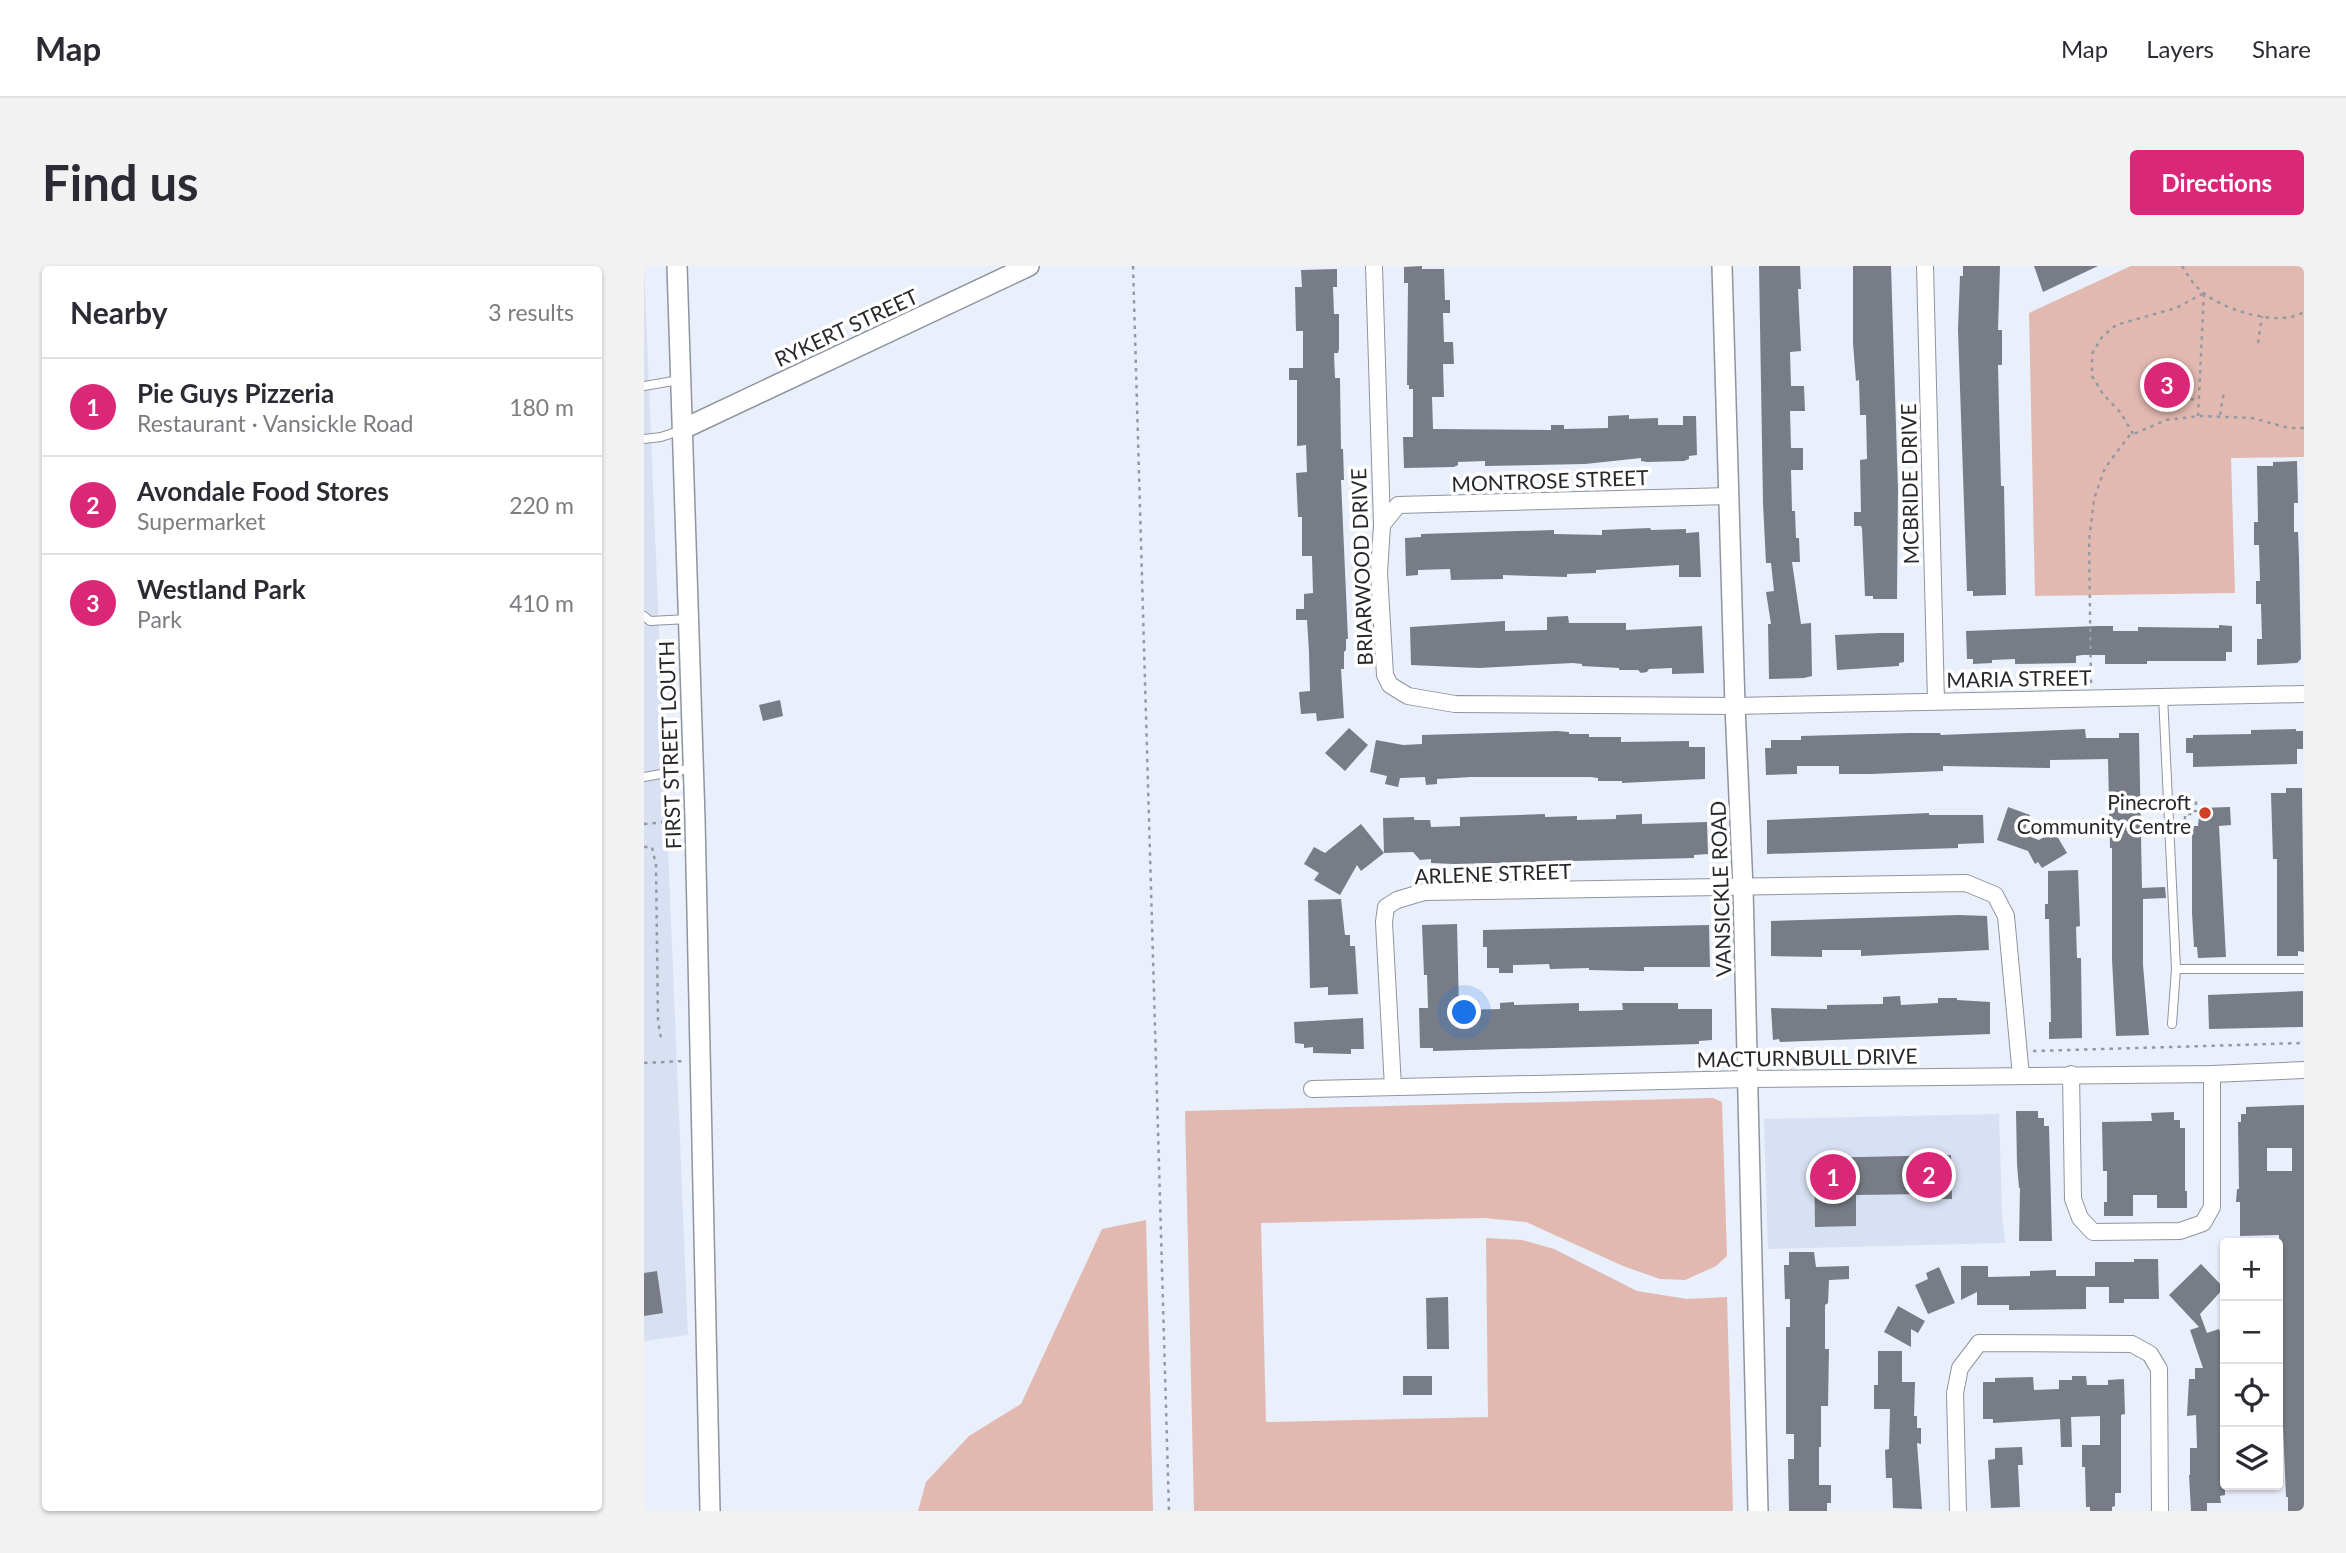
<!DOCTYPE html>
<html lang="en">
<head>
<meta charset="utf-8">
<style>
  body { margin:0; font-family:Lato,sans-serif; background:#f2f2f3; color:#2b2b33 }
  .controls { position:absolute; right:21px; bottom:21px; display:grid; overflow:hidden; border-radius:7px; box-shadow:0 2px 5px #0004 }
  .controls button { width:63px; height:63px; display:grid; place-items:center; padding:0; border:0; border-bottom:2px solid #e1e1e2; background:#fff; color:#2b2b33; font:35px sans-serif }
  .you { position:absolute; left:821px; top:747px; width:24px; height:24px; margin:-18px; border:5px solid #fff; border-radius:50%; background:#1a73e8; box-shadow:0 0 0 10px #1a73e833 }
  .badge { display:grid; place-items:center; width:46px; height:46px; border-radius:50%; background:#db2777; color:#fff; font-size:23px; font-weight:700 }
  .pin { position:absolute; translate:-50% -50%; border:4px solid #fff; box-shadow:0 2px 7px #0006 }
  .list { margin:0; padding:0; list-style:none }
  h2 { display:flex; justify-content:space-between; align-items:center; height:91px; margin:0; padding:0 28px; font-size:30px }
  h2 small { font-size:23px; font-weight:400; color:#7c7c81 }
  .list li { display:grid; grid-template-columns:46px 1fr auto; gap:21px; align-items:center; box-sizing:border-box; height:98px; padding:0 28px; border-top:2px solid #e1e1e2 }
  .list b { display:block; font-size:26px; white-space:nowrap }
  .list p { margin:0; font-size:23px; white-space:nowrap; color:#7c7c81 }
  .list em { font-size:23px; font-style:normal; color:#7c7c81 }
  .icon { flex:none; width:38px; height:38px; fill:none; stroke:currentColor; stroke-width:2; stroke-linecap:round; stroke-linejoin:round }
  .map { position:relative; flex:none; width:1660px; height:1245px; overflow:hidden; border-radius:7px }
  header { display:flex; align-items:center; gap:42px; box-sizing:border-box; height:98px; padding:0 35px; background:#fff; border-bottom:2px solid #e1e1e2 }
  header strong { font-size:33px }
  nav { display:flex; gap:38px; margin-inline-start:auto; font-size:24px }
  .intro { display:flex; align-items:center; justify-content:space-between; box-sizing:border-box; height:168px; padding:0 42px }
  h1 { margin:0; font-size:49px }
  .button { padding:18px 32px; border-radius:7px; background:#db2777; color:#fff; font-size:24px; font-weight:700 }
  main { display:flex; gap:42px; padding:0 42px }
  aside { flex:1; background:#fff; border-radius:7px; box-shadow:0 2px 5px #0004 }
  .map>svg:first-child { display:block }
</style>
</head>
<body>
<header>
<strong>Map</strong>
<nav><a>Map</a><a>Layers</a><a>Share</a></nav>
</header>
<div class="intro"><h1>Find us</h1><a class="button">Directions</a></div>
<main>
<aside>
<h2>Nearby<small>3 results</small></h2>
<ul class="list">
<li><span class="badge">1</span><div><b>Pie Guys Pizzeria</b><p>Restaurant · Vansickle Road</p></div><em>180 m</em></li>
<li><span class="badge">2</span><div><b>Avondale Food Stores</b><p>Supermarket</p></div><em>220 m</em></li>
<li><span class="badge">3</span><div><b>Westland Park</b><p>Park</p></div><em>410 m</em></li>
</ul>
</aside>
<div class="map">
<svg width="1660" height="1245" viewBox="0 0 1660 1245">
  <rect width="100%" height="100%" fill="#e9effb"/>
  <g fill="#d8e1f3">
    <polygon points="0,0 44,1069 0,1075"/>
    <polygon points="1355,848 1358,948 1361,977 1124,983 1120,853"/>
  </g>
  <g fill="#e2b9b0">
    <polygon points="1487,0 1660,0 1660,191 1587,192 1591,327 1391,330 1385,47"/>
    <polygon points="1069,832 1078,836 1083,990 1072,1000 1041,1014 1016,1013 979,1000 882,956 840,952 617,957 622,1156 844,1151 842,972 878,974 910,983 993,1025 1043,1033 1083,1031 1089,1245 550,1245 541,845"/>
    <polygon points="502,954 509,1245 274,1245 282,1216 325,1170 377,1138 458,963"/>
  </g>
  <g fill="#777c86" fill-rule="evenodd">
    <polygon points="778,0 778,3 800,3 801,34 806,34 806,47 799,47 800,76 809,76 810,98 799,98 800,131 788,131 789,163 907,164 907,159 920,159 920,163 964,162 964,150 985,149 985,153 1014,152 1014,159 1039,159 1039,150 1052,150 1053,189 1045,190 1045,193 1040,195 1003,196 997,195 997,192 941,198 841,200 841,195 814,196 814,199 810,201 760,202 759,171 769,171 769,123 765,123 765,119 763,119 764,17 760,17 760,1"/>
    <polygon points="1115,0 1156,0 1157,23 1154,23 1157,85 1146,86 1147,120 1160,120 1161,145 1146,145 1147,182 1159,182 1159,204 1147,204 1148,245 1151,245 1152,272 1155,272 1156,296 1148,296 1157,358 1167,357 1168,410 1160,412 1125,413 1124,358 1127,358 1122,326 1130,325 1127,297 1122,297 1119,237"/>
    <polygon points="1209,0 1247,0 1254,224 1253,333 1229,333 1229,330 1221,330 1218,262 1217,260 1210,260 1210,246 1217,246 1216,194 1223,193 1222,149 1216,149 1215,114 1212,115 1209,77"/>
    <polygon points="1319,0 1356,0 1354,64 1358,64 1358,99 1354,99 1355,143 1357,220 1360,220 1362,329 1329,330 1329,325 1323,325 1314,64 1316,10 1319,10"/>
    <polygon points="1390,0 1454,0 1399,26"/>
    <polygon points="693,3 693,21 689,21 690,48 695,48 695,83 694,87 690,87 691,112 696,112 697,183 699,183 700,214 697,214 704,373 702,373 702,384 700,386 700,403 697,403 700,452 673,455 672,447 657,448 655,426 666,425 665,386 663,354 652,354 652,343 660,343 660,328 669,327 668,290 658,290 658,251 654,251 653,228 652,207 663,206 662,179 653,180 653,114 645,114 645,102 659,102 659,65 652,65 651,21 658,21 657,4"/>
    <polygon points="1653,195 1654,237 1650,237 1650,266 1654,266 1655,292 1657,393 1653,397 1613,399 1613,373 1618,373 1617,338 1612,338 1612,315 1616,315 1615,279 1610,279 1610,256 1614,256 1613,200 1629,200 1629,196"/>
    <polygon points="1006,262 1007,264 1042,263 1042,267 1055,266 1057,311 1035,311 1035,299 952,304 952,307 923,308 923,311 859,309 859,313 807,314 806,303 774,304 774,309 762,310 761,272 777,271 777,268 910,264 910,268 958,269 958,264"/>
    <polygon points="924,350 925,357 982,357 982,364 1058,360 1060,407 1028,408 1028,402 1005,403 1003,406 997,407 994,404 975,404 975,402 938,400 938,398 929,397 835,402 767,399 766,361 861,355 861,365 903,364 903,351"/>
    <polygon points="1575,359 1588,360 1588,386 1582,386 1582,395 1503,395 1503,398 1461,398 1461,389 1438,389 1432,390 1432,397 1371,398 1371,393 1348,394 1348,397 1329,398 1329,393 1323,393 1322,365 1454,360 1469,360 1469,365 1494,365 1494,361 1575,362"/>
    <polygon points="1236,367 1260,367 1260,396 1255,397 1255,400 1193,404 1191,369"/>
    <polygon points="136,434 139,450 119,455 115,439"/>
    <polygon points="705,462 724,479 701,505 681,487"/>
    <polygon points="1441,463 1442,472 1475,472 1475,467 1495,467 1498,622 1521,621 1522,632 1499,633 1499,699 1505,769 1472,770 1468,693 1468,582 1466,582 1464,493 1406,494 1406,502 1299,500 1299,505 1227,508 1195,508 1195,500 1153,500 1153,508 1122,509 1121,482 1127,482 1127,474 1157,474 1157,470 1266,467 1296,467 1297,469"/>
    <polygon points="1652,463 1652,465 1659,465 1659,483 1653,483 1653,498 1549,501 1549,487 1542,487 1542,472 1549,472 1549,469 1607,468 1607,464"/>
    <polygon points="913,465 925,466 925,468 945,468 945,471 977,471 977,476 1045,475 1045,481 1061,481 1061,513 978,517 978,515 954,515 954,512 947,511 827,511 793,513 793,518 782,519 781,511 756,512 754,521 741,518 743,510 726,506 732,474 759,479 778,478 778,469"/>
    <polygon points="1642,522 1658,522 1660,686 1654,685 1654,690 1633,690 1633,593 1629,593 1627,527 1642,527"/>
    <polygon points="1364,541 1386,549 1379,568 1395,574 1410,565 1423,587 1398,602 1394,596 1391,598 1384,585 1353,574"/>
    <polygon points="1586,541 1587,559 1575,560 1582,691 1554,692 1553,681 1550,681 1548,647 1548,560 1554,560 1556,542"/>
    <polygon points="1285,547 1285,549 1339,549 1340,577 1314,578 1314,582 1123,588 1123,554"/>
    <polygon points="901,548 901,551 933,550 933,554 972,553 972,549 998,548 998,558 1063,556 1064,588 1050,589 1050,592 810,598 787,597 787,593 776,594 769,586 740,587 739,552 770,551 770,554 786,554 787,561 816,560 816,551"/>
    <polygon points="717,558 740,587 717,605 713,599 696,629 670,614 675,607 660,598 670,581 681,587"/>
    <polygon points="1434,604 1436,660 1432,661 1433,692 1437,692 1438,772 1405,773 1405,756 1407,756 1405,653 1401,653 1401,638 1404,638 1404,605"/>
    <polygon points="697,633 701,669 706,669 706,680 711,680 714,728 684,729 684,721 666,722 664,634"/>
    <polygon points="1315,649 1343,650 1345,684 1217,690 1217,684 1178,684 1178,691 1127,690 1127,655"/>
    <polygon points="813,658 815,744 856,743 856,737 870,736 870,739 935,737 935,745 979,744 978,737 1034,737 1034,743 1068,743 1068,774 1055,775 1055,778 1023,779 789,785 789,782 776,782 775,742 784,742 783,709 780,709 778,659"/>
    <polygon points="1065,659 1066,701 1000,701 1000,705 987,705 945,704 945,702 906,703 905,698 869,699 869,707 855,707 855,702 843,702 843,681 839,681 839,664"/>
    <polygon points="1659,725 1659,761 1565,763 1564,729"/>
    <polygon points="1256,730 1257,739 1294,737 1294,732 1313,732 1313,734 1346,736 1346,768 1136,776 1135,773 1129,774 1127,742 1183,743 1183,739 1239,738 1239,731"/>
    <polygon points="719,752 720,783 707,783 707,788 669,787 669,781 660,782 660,778 651,777 650,756"/>
    <path d="M1660 839V1245H1644V1231H1642L1638 1135H1634V1076H1636L1635 969 1596 970V936H1592L1593 923H1595L1594 856H1597V848H1602V841ZM1623 882H1648V905H1623Z"/>
    <polygon points="1372,845 1394,845 1394,852 1400,852 1400,860 1405,860 1408,975 1375,975 1376,922 1375,922 1373,898"/>
    <polygon points="1530,846 1530,854 1536,854 1536,862 1541,862 1541,925 1543,925 1543,942 1513,942 1513,929 1489,929 1489,950 1460,950 1460,936 1463,936 1463,905 1459,905 1458,856 1508,855 1507,847"/>
    <polygon points="1307,889 1308,933 1286,933 1285,928 1212,929 1212,960 1171,961 1170,892"/>
    <polygon points="1145,986 1170,986 1172,1001 1205,1000 1205,1013 1185,1014 1184,1037 1181,1039 1181,1083 1185,1083 1184,1140 1177,1140 1177,1181 1175,1181 1175,1219 1187,1219 1187,1237 1183,1237 1183,1245 1145,1245 1144,1193 1150,1193 1150,1168 1142,1168 1142,1061 1146,1061 1146,1033 1141,1033 1140,999 1145,999"/>
    <polygon points="1490,993 1514,993 1515,1033 1480,1033 1480,1037 1465,1037 1465,1021 1442,1021 1442,1043 1365,1044 1365,1039 1333,1039 1333,1026 1317,1034 1317,1000 1344,1000 1344,1011 1386,1010 1386,1005 1412,1004 1412,1010 1451,1010 1451,996 1490,996"/>
    <polygon points="1557,998 1580,1022 1556,1048 1563,1067 1575,1063 1581,1080 1578,1084 1579,1133 1581,1133 1581,1229 1576,1230 1577,1237 1563,1237 1563,1245 1547,1245 1545,1209 1546,1209 1546,1182 1553,1182 1552,1149 1543,1150 1545,1113 1551,1113 1551,1102 1559,1102 1546,1064 1555,1061 1525,1029"/>
    <polygon points="1295,1001 1311,1037 1284,1048 1271,1019 1284,1013 1282,1007"/>
    <polygon points="13,1005 19,1047 0,1050 0,1007"/>
    <polygon points="804,1031 805,1083 783,1083 782,1032"/>
    <polygon points="1254,1040 1281,1055 1274,1067 1267,1063 1267,1081 1240,1066"/>
    <polygon points="1234,1085 1258,1085 1258,1116 1271,1116 1270,1150 1273,1150 1273,1162 1277,1162 1277,1178 1273,1177 1278,1243 1249,1242 1248,1212 1242,1212 1241,1184 1245,1183 1246,1143 1230,1143 1230,1119 1234,1119"/>
    <rect x="759" y="1110" width="29" height="19"/>
    <polygon points="1428,1110 1442,1110 1443,1119 1464,1119 1464,1114 1480,1113 1481,1148 1477,1149 1477,1227 1471,1227 1471,1240 1468,1241 1468,1245 1446,1245 1446,1241 1442,1241 1441,1201 1438,1201 1438,1179 1456,1179 1456,1150 1427,1151 1428,1181 1417,1181 1416,1153 1349,1157 1349,1153 1339,1153 1339,1116 1351,1116 1351,1112 1389,1111 1390,1124 1415,1123 1415,1114 1428,1114"/>
    <polygon points="1378,1181 1379,1199 1374,1199 1376,1241 1347,1242 1344,1194 1351,1193 1351,1182"/>
  </g>
  <g fill="none" stroke-linecap="round" stroke-linejoin="round">
    <defs>
      <g id="service">
        <polyline points="0,120 35,114"/>
        <polyline points="0,173 17,171 38,164"/>
        <polyline points="0,350 6,355 44,353"/>
        <polyline points="1519,430 1532,703 1528,758"/>
        <polyline points="0,511 49,502"/>
        <polyline points="1532,703 1660,703"/>
      </g>
      <g id="minor">
        <polyline points="730,0 738,259 735,307 741,409 746,419 764,430 811,438 1091,440 1660,428"/>
        <polyline points="1281,0 1292,435"/>
        <polyline points="738,259 754,239 1085,230"/>
        <polyline points="1427,808 1429,933 1436,952 1449,966 1536,965 1559,957 1568,941 1568,808"/>
        <polyline points="749,821 740,656 742,641 753,634 780,626 1322,617 1351,629 1362,650 1377,810"/>
        <polyline points="668,823 1104,813 1568,808 1660,804"/>
        <polyline points="1314,1245 1311,1127 1316,1102 1335,1077 1488,1078 1506,1088 1515,1103 1516,1245"/>
      </g>
      <g id="tertiary">
        <polyline points="33,0 51,553 66,1245"/>
        <polyline points="1078,0 1091,440 1099,622 1114,1245"/>
        <polyline points="39,163 385,0"/>
      </g>
    </defs>
    <use href="#service" stroke="#8f959f" stroke-width="10"/>
    <use href="#minor" stroke="#8f959f" stroke-width="18"/>
    <use href="#tertiary" stroke="#8f959f" stroke-width="22"/>
    <g stroke="#9599a2" stroke-width="2.5" stroke-dasharray="3.5 5" stroke-linecap="butt">
      <polyline points="489,0 525,1245"/>
      <path d="M1538 0C1543 7 1547 16 1554 22 1574 43 1634 62 1660 46"/>
      <polyline points="1614,77 1618,50"/>
      <polyline points="1535,130 1534,134 1555,133"/>
      <polyline points="1576,149 1580,125"/>
      <polyline points="1554,150 1560,27"/>
      <polyline points="1489,168 1477,147 1459,128 1448,110 1448,88 1458,71 1472,59 1532,42 1560,27"/>
      <polyline points="1447,417 1445,275 1450,233 1461,202 1485,170 1522,154 1557,150 1608,152 1645,162 1660,162"/>
      <polyline points="0,558 34,555"/>
      <polyline points="1537,559 1541,558 1541,548 1550,548 1550,545 1552,545 1552,535"/>
      <polyline points="0,581 8,581 12,599 14,755 17,772"/>
      <polyline points="1389,785 1660,777"/>
      <polyline points="0,797 41,795"/>
    </g>
    <use href="#service" stroke="#fff" stroke-width="8"/>
    <use href="#minor" stroke="#fff" stroke-width="16"/>
    <use href="#tertiary" stroke="#fff" stroke-width="19"/>
  </g>
  <circle fill="#cc4127" stroke="#fff" stroke-width="2.5" cx="1561" cy="547" r="7"/>
  <g text-anchor="middle" dominant-baseline="central" stroke-width="7" stroke-linejoin="round" paint-order="stroke">
    <g font-size="21" fill="#26282c" stroke="#fff">
      <text transform="translate(202 61) rotate(-25)">RYKERT STREET</text>
      <text transform="translate(906 214) rotate(-2)">MONTROSE STREET</text>
      <text transform="translate(1265 218) rotate(-91)">MCBRIDE DRIVE</text>
      <text transform="translate(717 301) rotate(-92)">BRIARWOOD DRIVE</text>
      <text transform="translate(1375 412) rotate(-1)">MARIA STREET</text>
      <text transform="translate(25 479) rotate(-92)">FIRST STREET LOUTH</text>
      <text transform="translate(849 607) rotate(-2)">ARLENE STREET</text>
      <text transform="translate(1076 623) rotate(-92)">VANSICKLE ROAD</text>
      <text transform="translate(1163 791) rotate(-1)">MACTURNBULL DRIVE</text>
    </g>
    <g font-size="21" fill="#26282c" stroke="#fff" text-anchor="end">
      <text x="1547" y="535">Pinecroft<tspan x="1547" dy="24">Community Centre</tspan></text>
    </g>
  </g>
</svg>
<div class="controls">
<button>+</button>
<button>−</button>
<button><svg class="icon" aria-label="locate" viewBox="0 0 24 24"><circle cx="12" cy="12" r="6"/><path d="M12 2v4M12 18v4M2 12h4M18 12h4"/></svg></button>
<button><svg class="icon" aria-label="layers" viewBox="0 0 24 24"><path d="M12 4l9 5-9 5-9-5zM3 14l9 5 9-5"/></svg></button>
</div>
<div class="you"></div>
<div class="pin badge" style="left:1189px;top:911px">1</div>
<div class="pin badge" style="left:1285px;top:909px">2</div>
<div class="pin badge" style="left:1523px;top:119px">3</div>
</div>
</main>
</body>
</html>
